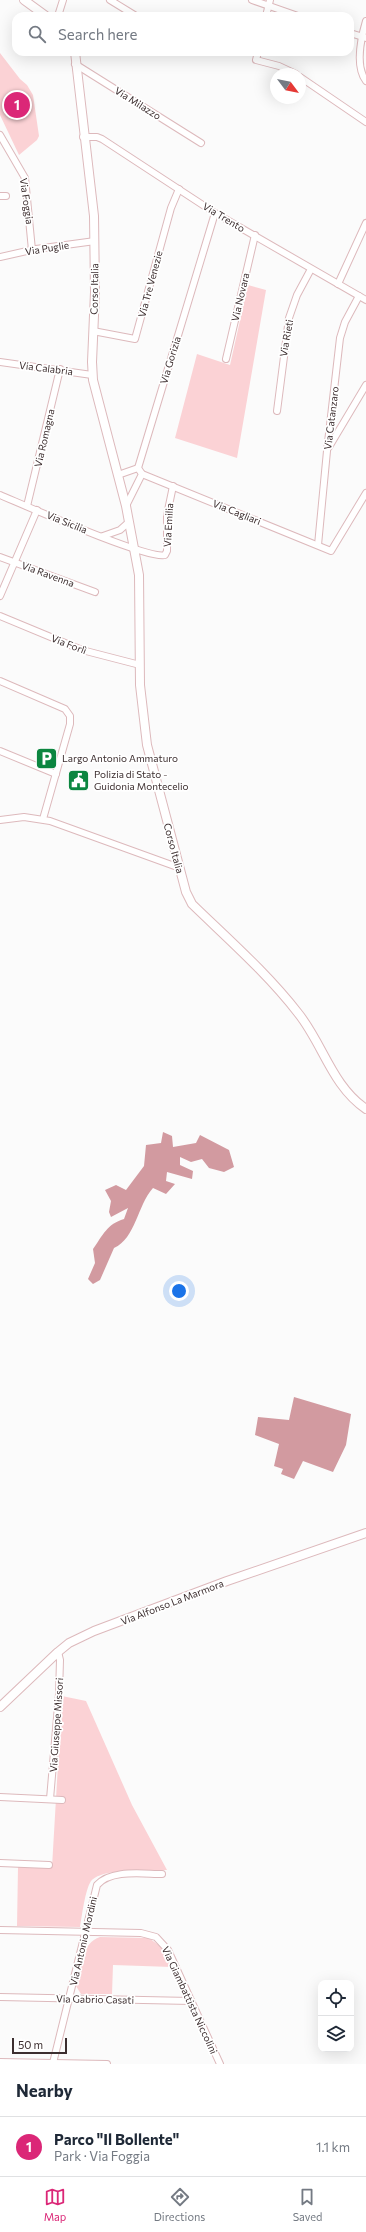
<!DOCTYPE html>
<html lang="en">
<head>
<meta charset="utf-8">
<style>
  body { margin:0; font-family:Commissioner,sans-serif; background:#f2f2f3; color:#1f2937 }
  .controls { position:absolute; right:12px; bottom:12px; display:grid; overflow:hidden; border-radius:8px; box-shadow:0 4px 16px #0002 }
  .controls button { width:36px; height:36px; display:grid; place-items:center; padding:0; border:0; border-bottom:1px solid #e0e1e3; background:#fff; color:#1f2937; font:20px sans-serif }
  .compass { position:absolute; left:270px; top:68px; width:36px; height:36px; border-radius:50%; background:#fff; box-shadow:0 4px 16px #0002; rotate:122deg }
  .scale { position:absolute; left:12px; bottom:10px; width:55px; box-sizing:border-box; padding-left:4px; border:2px solid #3c2e2f; border-top:0; font-size:11px; line-height:14px; white-space:nowrap; color:#3c2e2f; -webkit-text-stroke:3px #fff; paint-order:stroke }
  .you { position:absolute; left:179px; top:1291px; width:14px; height:14px; margin:-10px; border:3px solid #fff; border-radius:50%; background:#1a73e8; box-shadow:0 0 0 6px #1a73e833 }
  .badge { display:grid; place-items:center; width:26px; height:26px; border-radius:50%; background:#db2777; color:#fff; font-size:13px; font-weight:700 }
  .pin { position:absolute; translate:-50% -50%; border:2px solid #fff; box-shadow:0 1px 4px #0006 }
  .list { margin:0; padding:0; list-style:none }
  h2 { display:flex; justify-content:space-between; align-items:center; height:52px; margin:0; padding:0 16px; font-size:17px }
  h2 small { font-size:13px; font-weight:400; color:#747a83 }
  .list li { display:grid; grid-template-columns:26px 1fr auto; gap:12px; align-items:center; box-sizing:border-box; height:60px; padding:0 16px; border-top:1px solid #e0e1e3 }
  .list b { display:block; font-size:15px; white-space:nowrap }
  .list p { margin:0; font-size:13px; white-space:nowrap; color:#747a83 }
  .list em { font-size:13px; font-style:normal; color:#747a83 }
  .icon { flex:none; width:22px; height:22px; fill:none; stroke:currentColor; stroke-width:2; stroke-linecap:round; stroke-linejoin:round }
  .map { position:relative; flex:none; width:366px; height:2064px; overflow:hidden }
  .search { position:absolute; background:#fff; box-shadow:0 4px 16px #0002; left:12px; right:12px; top:12px; height:44px; display:flex; align-items:center; gap:10px; box-sizing:border-box; padding:0 14px; border-radius:12px; color:#747a83; font-size:15px }
  .sheet { height:112px; background:#fff }
  nav { display:flex; justify-content:space-around; align-items:center; box-sizing:border-box; height:56px; border-top:1px solid #e0e1e3; background:#fff; font-size:11px; color:#747a83 }
  nav a { display:grid; justify-items:center; gap:2px }
  nav .on { color:#db2777 }
  .map>svg:first-child { display:block }
</style>
</head>
<body>
<div class="map">
<svg width="366" height="2064" viewBox="0 0 366 2064">
  <rect width="100%" height="100%" fill="#fbfbfb"/>
  <g fill="#fbd2d5">
    <polygon points="0,53 20,79 27,85 33,95 39,136 37,140 19,155 0,115"/>
    <polygon points="248,285 266,290 237,458 175,438 197,354 230,365"/>
    <path d="M62 1696 86 1701 132 1805 167 1870C150 1871 103 1867 91 1881 85 1890 82 1916 80 1927L17 1926 18 1867H52Z"/>
    <path d="M100 1937 149 1938 161 1947 172 1967 113 1965 112 1994H81L76 1986C79 1970 82 1942 100 1937Z"/>
  </g>
  <g fill="#d29aa0">
    <path d="M163 1132 172 1136 173 1147 196 1143 200 1135 229 1150 234 1167 224 1172 209 1168 202 1159 191 1162 180 1157V1165L193 1171 192 1179 167 1172 166 1181 175 1184 166 1194 153 1188C137 1206 136 1238 114 1248L100 1280 93 1284 88 1279 95 1263 93 1249C103 1235 107 1224 124 1219L128 1208 111 1217 109 1212 111 1201 105 1190 116 1185 126 1190 144 1166 146 1145 161 1143Z"/>
    <polygon points="294,1397 351,1414 346,1445 333,1472 303,1461 294,1479 281,1474 283,1469 274,1466 279,1444 255,1435 258,1417 289,1420"/>
  </g>
  <g fill="none" stroke-linecap="round" stroke-linejoin="round">
    <defs>
      <g id="minor">
        <polyline points="110,0 136,16"/>
        <polyline points="252,0 298,16"/>
        <polyline points="58,16 63,0"/>
        <polyline points="266,16 270,0"/>
        <path d="M366 21C361 38 355 66 366 81"/>
        <polyline points="350,33 366,38"/>
        <polyline points="258,52 256,60 279,66 296,74"/>
        <polyline points="75,64 201,143"/>
        <polyline points="300,77 366,122"/>
        <polyline points="0,135 25,178 32,250"/>
        <polyline points="83,137 97,137 102,139 215,213 366,300"/>
        <polyline points="0,196 6,196"/>
        <polyline points="0,257 36,249 95,241"/>
        <polyline points="338,284 366,223"/>
        <polyline points="93,331 135,339 171,208 179,189"/>
        <polyline points="226,359 255,235"/>
        <polyline points="0,362 92,375"/>
        <polyline points="277,411 289,318 297,295 311,269"/>
        <polyline points="329,447 366,385"/>
        <polyline points="142,474 331,551 366,493"/>
        <polyline points="118,475 138,468"/>
        <path d="M0 495C24 505 148 560 165 555L167 551V515L173 486"/>
        <polyline points="27,506 60,369"/>
        <polyline points="126,506 142,474 138,468 215,213"/>
        <polyline points="103,536 120,530 129,522"/>
        <polyline points="318,545 327,451 340,338 345,322 359,296"/>
        <polyline points="0,557 95,592"/>
        <polyline points="0,596 37,510"/>
        <polyline points="0,616 82,650 140,665"/>
        <polyline points="0,681 65,709 70,716 70,724 43,819"/>
        <polyline points="0,751 56,774"/>
        <polyline points="0,820 24,817 50,821 180,868"/>
        <polyline points="0,1797 62,1800"/>
        <polyline points="50,1799 59,1694 60,1660 58,1652"/>
        <polyline points="0,1863 49,1865"/>
        <polyline points="0,1930 141,1933 156,1937 168,1950 220,2064"/>
        <polyline points="0,1997 191,2001"/>
        <polyline points="0,2062 107,2064"/>
        <path d="M53 2063 97 1885C111 1869 143 1874 162 1874"/>
      </g>
      <g id="tertiary">
        <polyline points="24,0 46,16"/>
        <path d="M75 52 94 216 95 292 92 362 93 380 126 506 139 575 140 685 147 745 186 892 192 904C228 939 267 973 298 1013 323 1044 332 1086 366 1109"/>
        <polyline points="0,1707 58,1652 69,1643 94,1631 227,1581 366,1533"/>
      </g>
    </defs>
    <use href="#minor" stroke="#ddb9bc" stroke-width="8"/>
    <use href="#tertiary" stroke="#ddb9bc" stroke-width="10"/>
    <use href="#minor" stroke="#fff" stroke-width="6"/>
    <use href="#tertiary" stroke="#fff" stroke-width="8"/>
  </g>
  <defs>
    <symbol id="parking-square" viewBox="-11 -11 22 22"><rect x="-9" y="-9" width="18" height="18" rx="4" fill="#0c8640" stroke="#fff"/><path d="M-3.5-5.5H1a3.5 3.5 0 0 1 0 7H-1V5.5H-3.5ZM-1-3.4V-.6H.8a1.4 1.4 0 0 0 0-2.8Z" fill="#fff"/></symbol>
    <symbol id="civic-square" viewBox="-11 -11 22 22"><rect x="-9" y="-9" width="18" height="18" rx="4" fill="#0c8640" stroke="#fff"/><path d="M-.6-6.5H3V-4.5H.6V-3L4-1V1h2V6H-6V1h2V-1L-.6-3ZM-1.2 2.5V6h2.4V2.5Z" fill="#fff"/></symbol>
  </defs>
  <g fill-rule="evenodd">
    <use href="#parking-square" x="34" y="746" width="25" height="25"/>
    <use href="#civic-square" x="66" y="768" width="25" height="25"/>
  </g>
  <g text-anchor="middle" dominant-baseline="central" stroke-width="3.5" stroke-linejoin="round" paint-order="stroke">
    <g font-size="10" fill="#3c2e2f" stroke="#fff">
      <text transform="translate(138 103) rotate(32)">Via Milazzo</text>
      <text transform="translate(27 201) rotate(82)">Via Foggia</text>
      <text transform="translate(224 217) rotate(31)">Via Trento</text>
      <text transform="translate(47 248) rotate(-9)">Via Puglie</text>
      <text transform="translate(150 284) rotate(-75)">Via Tre Venezie</text>
      <text transform="translate(94 289) rotate(-89)">Corso Italia</text>
      <text transform="translate(240 297) rotate(-77)">Via Novara</text>
      <text transform="translate(286 338) rotate(-80)">Via Rieti</text>
      <text transform="translate(170 360) rotate(-73)">Via Gorizia</text>
      <text transform="translate(46 368) rotate(7)">Via Calabria</text>
      <text transform="translate(331 418) rotate(-83)">Via Catanzaro</text>
      <text transform="translate(44 438) rotate(-77)">Via Romagna</text>
      <text transform="translate(237 512) rotate(22)">Via Cagliari</text>
      <text transform="translate(67 522) rotate(22)">Via Sicilia</text>
      <text transform="translate(168 525) rotate(-87)">Via Emilia</text>
      <text transform="translate(48 574) rotate(20)">Via Ravenna</text>
      <text transform="translate(69 644) rotate(21)">Via Forlì</text>
      <text transform="translate(174 848) rotate(75)">Corso Italia</text>
      <text transform="translate(172 1602) rotate(-21)">Via Alfonso La Marmora</text>
      <text transform="translate(56 1725) rotate(-86)">Via Giuseppe Missori</text>
      <text transform="translate(83 1941) rotate(-77)">Via Antonio Mordini</text>
      <text transform="translate(95 1999) rotate(1)">Via Gabrio Casati</text>
      <text transform="translate(190 2000) rotate(65)">Via Giambattista Niccolini</text>
    </g>
    <g font-size="10" fill="#3c2e2f" stroke="#fff" text-anchor="start">
      <text x="62" y="758">Largo Antonio Ammaturo</text>
      <text x="94" y="774">Polizia di Stato -<tspan x="94" dy="12">Guidonia Montecelio</tspan></text>
    </g>
  </g>
</svg>
<div class="controls">
<button><svg class="icon" aria-label="locate" viewBox="0 0 24 24"><circle cx="12" cy="12" r="6"/><path d="M12 2v4M12 18v4M2 12h4M18 12h4"/></svg></button>
<button><svg class="icon" aria-label="layers" viewBox="0 0 24 24"><path d="M12 4l9 5-9 5-9-5zM3 14l9 5 9-5"/></svg></button>
</div>
<svg class="compass" viewBox="-18 -18 36 36"><path d="M0-13l5 13h-10z" fill="#e53935"/><path d="M0 13l5-13h-10z" fill="#747a83"/></svg>
<div class="scale">50 m</div>
<div class="you"></div>
<div class="pin badge" style="left:17px;top:105px">1</div>
<div class="search"><svg class="icon" aria-label="search" viewBox="0 0 24 24"><circle cx="10" cy="10" r="6"/><path d="M15 15l6 6"/></svg>Search here</div>
</div>
<section class="sheet">
<h2>Nearby<small></small></h2>
<ul class="list">
<li><span class="badge">1</span><div><b>Parco &quot;Il Bollente&quot;</b><p>Park · Via Foggia</p></div><em>1.1 km</em></li>
</ul>
</section>
<nav>
<a class="on"><svg class="icon" aria-label="map" viewBox="0 0 24 24"><path d="M3 6l6-2 6 2 6-2v14l-6 2-6-2-6 2zM9 4v14M15 6v14"/></svg>Map</a>
<a><svg class="icon" aria-label="directions" viewBox="0 0 24 24"><path d="M12 3l9 9-9 9-9-9zM9 14v-3h6M13 9l2 2-2 2"/></svg>Directions</a>
<a><svg class="icon" aria-label="saved" viewBox="0 0 24 24"><path d="M7 4h10v16l-5-4-5 4z"/></svg>Saved</a>
</nav>
</body>
</html>
